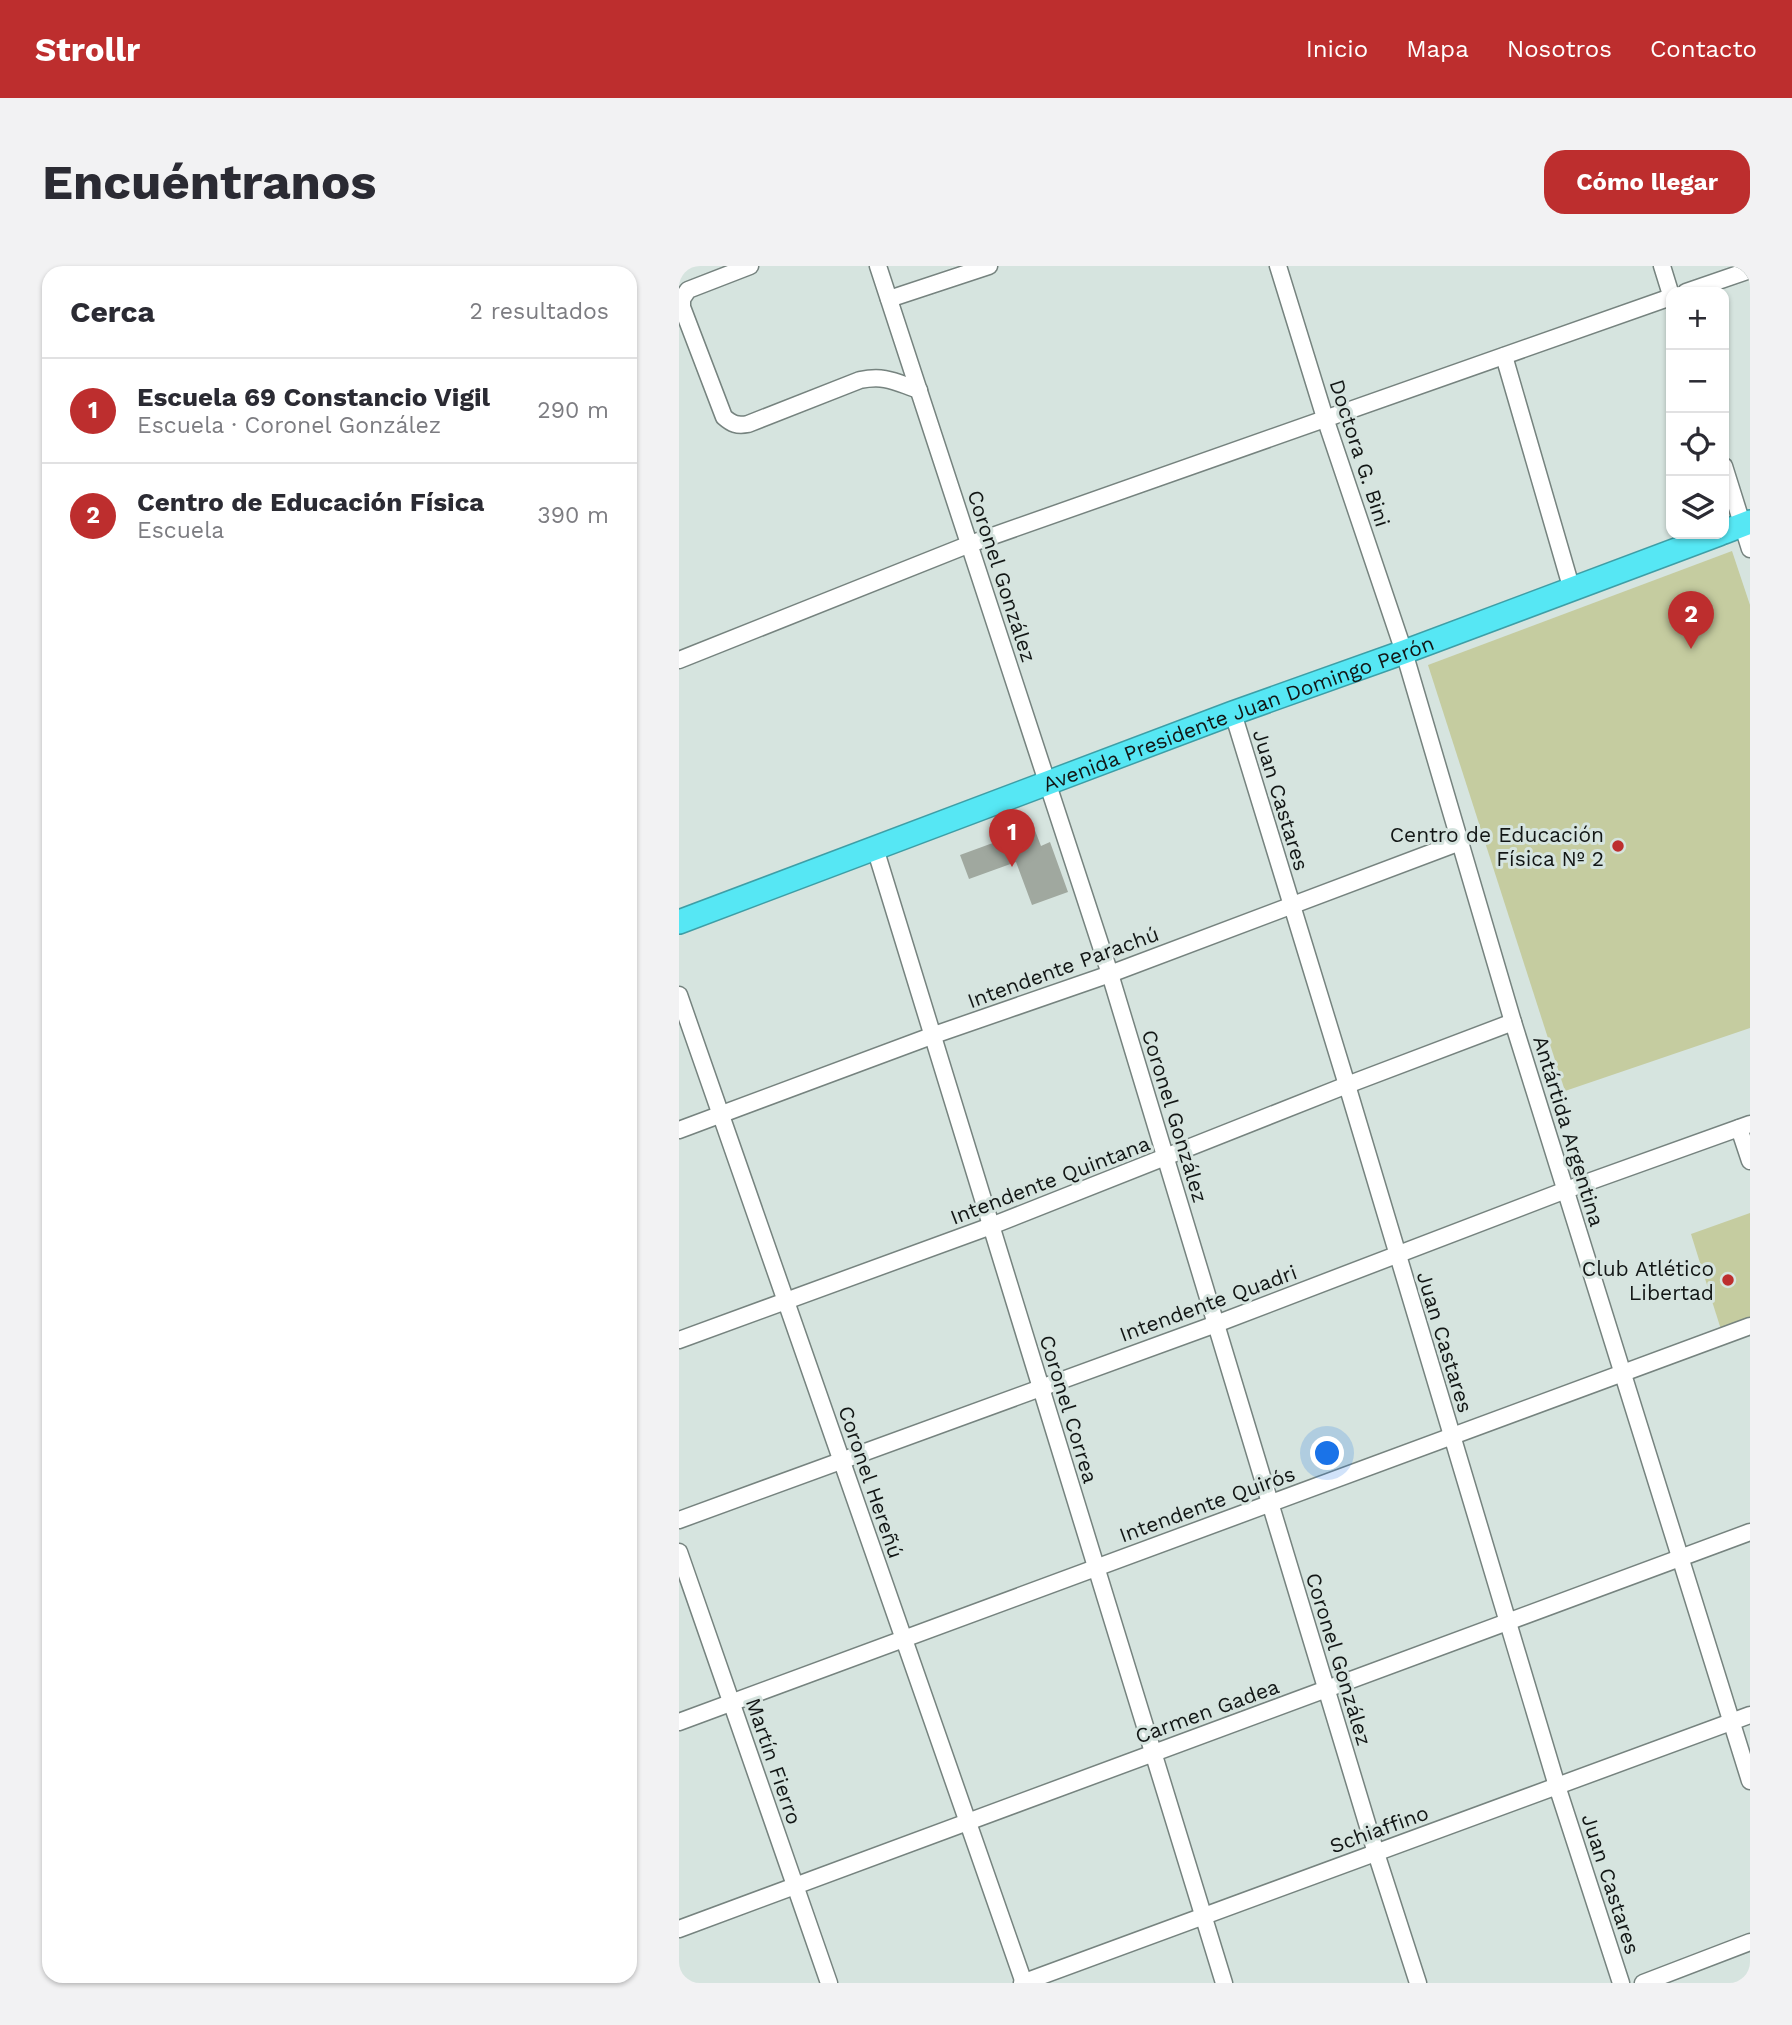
<!DOCTYPE html>
<html lang="es">
<head>
<meta charset="utf-8">
<style>
  body { margin:0; font-family:"Work Sans",sans-serif; background:#f2f2f3; color:#2b2b33 }
  .controls { position:absolute; right:21px; top:21px; display:grid; overflow:hidden; border-radius:14px; box-shadow:0 2px 5px #0004 }
  .controls button { width:63px; height:63px; display:grid; place-items:center; padding:0; border:0; border-bottom:2px solid #e1e1e2; background:#fff; color:#2b2b33; font:35px sans-serif }
  .you { position:absolute; left:649px; top:1188px; width:24px; height:24px; margin:-18px; border:5px solid #fff; border-radius:50%; background:#1a73e8; box-shadow:0 0 0 10px #1a73e833 }
  .badge { display:grid; place-items:center; width:46px; height:46px; border-radius:50%; background:#bd2e2e; color:#fff; font-size:23px; font-weight:700 }
  .pin { position:absolute; translate:-50% -58px; filter:drop-shadow(0 2px 4px #0008) }
  .pin::after { content:''; position:absolute; top:37px; width:24px; height:21px; background:inherit; clip-path:polygon(0 0,100% 0,50% 100%) }
  .list { margin:0; padding:0; list-style:none }
  h2 { display:flex; justify-content:space-between; align-items:center; height:91px; margin:0; padding:0 28px; font-size:30px }
  h2 small { font-size:23px; font-weight:400; color:#7c7c81 }
  .list li { display:grid; grid-template-columns:46px 1fr auto; gap:21px; align-items:center; box-sizing:border-box; height:105px; padding:0 28px; border-top:2px solid #e1e1e2 }
  .list b { display:block; font-size:26px; white-space:nowrap }
  .list p { margin:0; font-size:23px; white-space:nowrap; color:#7c7c81 }
  .list em { font-size:23px; font-style:normal; color:#7c7c81 }
  .icon { flex:none; width:38px; height:38px; fill:none; stroke:currentColor; stroke-width:2; stroke-linecap:round; stroke-linejoin:round }
  .map { position:relative; flex:none; width:1071px; height:1717px; overflow:hidden; border-radius:21px }
  header { display:flex; align-items:center; gap:42px; box-sizing:border-box; height:98px; padding:0 35px; background:#bd2e2e; color:#fff }
  header strong { font-size:33px }
  nav { display:flex; gap:38px; margin-inline-start:auto; font-size:24px }
  .intro { display:flex; align-items:center; justify-content:space-between; box-sizing:border-box; height:168px; padding:0 42px }
  h1 { margin:0; font-size:49px }
  .button { padding:18px 32px; border-radius:21px; background:#bd2e2e; color:#fff; font-size:24px; font-weight:700 }
  main { display:flex; gap:42px; padding:0 42px }
  aside { flex:1; background:#fff; border-radius:21px; box-shadow:0 2px 5px #0004 }
  .map>svg:first-child { display:block }
</style>
</head>
<body>
<header>
<strong>Strollr</strong>
<nav><a>Inicio</a><a>Mapa</a><a>Nosotros</a><a>Contacto</a></nav>
</header>
<div class="intro"><h1>Encuéntranos</h1><a class="button">Cómo llegar</a></div>
<main>
<aside>
<h2>Cerca<small>2 resultados</small></h2>
<ul class="list">
<li><span class="badge">1</span><div><b>Escuela 69 Constancio Vigil</b><p>Escuela · Coronel González</p></div><em>290 m</em></li>
<li><span class="badge">2</span><div><b>Centro de Educación Física</b><p>Escuela</p></div><em>390 m</em></li>
</ul>
</aside>
<div class="map">
<svg width="1071" height="1717" viewBox="0 0 1071 1717">
  <rect width="100%" height="100%" fill="#d6e4df"/>
  <g fill="#c5cca0">
    <polygon points="1053,285 1071,339 1071,762 886,825 749,399"/>
    <polygon points="1071,947 1071,1060 1044,1070 1012,968"/>
  </g>
  <polygon fill="#a0a89f" points="355,562 362,580 371,576 389,626 353,639 337,596 290,613 281,589"/>
  <g fill="none" stroke-linecap="round" stroke-linejoin="round">
    <defs>
      <g id="minor">
        <path d="M71 0 9 24 3 33V41L45 151C53 158 58 160 69 158L181 114C207 109 216 116 240 124"/>
        <polyline points="199,0 431,708 697,1587 739,1717"/>
        <polyline points="599,0 646,152 725,386 834,756 1071,1515"/>
        <polyline points="983,0 992,29"/>
        <polyline points="1007,26 1071,4"/>
        <polyline points="210,33 310,0"/>
        <polyline points="825,90 893,324"/>
        <polyline points="1045,200 1071,283"/>
        <polyline points="0,394 291,278 992,31"/>
        <polyline points="554,447 668,819 878,1520 942,1717"/>
        <polyline points="196,582 545,1717"/>
        <polyline points="0,729 345,1717"/>
        <polyline points="1060,862 1071,895"/>
        <polyline points="0,864 255,769 431,708 781,576"/>
        <polyline points="0,1074 312,960 668,819 834,756"/>
        <polyline points="0,1254 537,1058 887,924 1071,858"/>
        <polyline points="0,1286 150,1717"/>
        <polyline points="0,1456 1071,1060"/>
        <polyline points="0,1663 1071,1266"/>
        <polyline points="343,1717 1071,1449"/>
        <polyline points="964,1717 1071,1676"/>
      </g>
      <g id="highway">
        <polyline points="1045,266 1071,256"/>
        <path id="s1" d="M0 656 554 447 725 386 1040 268"/>
      </g>
    </defs>
    <use href="#minor" stroke="#76837f" stroke-width="19"/>
    <use href="#highway" stroke="#3e9ea6" stroke-width="26"/>
    <use href="#minor" stroke="#fff" stroke-width="16"/>
    <use href="#highway" stroke="#56e7f4" stroke-width="23"/>
  </g>
  <g fill="#bd2e2e" stroke="#d6e4df" stroke-width="2.5">
    <circle cx="939" cy="580" r="7"/>
    <circle cx="1049" cy="1014" r="7"/>
  </g>
  <g text-anchor="middle" dominant-baseline="central" stroke-width="6" stroke-linejoin="round" paint-order="stroke">
    <g font-size="21" fill="#121615" stroke="#d6e4df">
      <text transform="translate(681 187) rotate(72)">Doctora G. Bini</text>
      <text transform="translate(323 310) rotate(72)">Coronel González</text>
      <text stroke="none"><textPath href="#s1" startOffset="597">Avenida Presidente Juan Domingo Perón</textPath></text>
      <text transform="translate(602 534) rotate(73)">Juan Castares</text>
      <text transform="translate(384 701) rotate(-20)">Intendente Parachú</text>
      <text transform="translate(496 850) rotate(73)">Coronel González</text>
      <text transform="translate(890 865) rotate(73)">Antártida Argentina</text>
      <text transform="translate(371 914) rotate(-21)">Intendente Quintana</text>
      <text transform="translate(529 1037) rotate(-20)">Intendente Quadri</text>
      <text transform="translate(766 1076) rotate(73)">Juan Castares</text>
      <text transform="translate(390 1143) rotate(73)">Coronel Correa</text>
      <text transform="translate(192 1216) rotate(71)">Coronel Hereñú</text>
      <text transform="translate(528 1238) rotate(-20)">Intendente Quirós</text>
      <text transform="translate(660 1393) rotate(73)">Coronel González</text>
      <text transform="translate(528 1445) rotate(-20)">Carmen Gadea</text>
      <text transform="translate(95 1495) rotate(71)">Martín Fierro</text>
      <text transform="translate(700 1563) rotate(-20)">Schiaffino</text>
      <text transform="translate(932 1618) rotate(72)">Juan Castares</text>
    </g>
    <g font-size="21" fill="#121615" stroke="#d6e4df" text-anchor="end">
      <text x="925" y="568">Centro de Educación<tspan x="925" dy="24">Física Nº 2</tspan></text>
      <text x="1035" y="1002">Club Atlético<tspan x="1035" dy="24">Libertad</tspan></text>
    </g>
  </g>
</svg>
<div class="controls">
<button>+</button>
<button>−</button>
<button><svg class="icon" aria-label="locate" viewBox="0 0 24 24"><circle cx="12" cy="12" r="6"/><path d="M12 2v4M12 18v4M2 12h4M18 12h4"/></svg></button>
<button><svg class="icon" aria-label="layers" viewBox="0 0 24 24"><path d="M12 4l9 5-9 5-9-5zM3 14l9 5 9-5"/></svg></button>
</div>
<div class="you"></div>
<div class="pin badge" style="left:333px;top:601px">1</div>
<div class="pin badge" style="left:1012px;top:383px">2</div>
</div>
</main>
</body>
</html>
